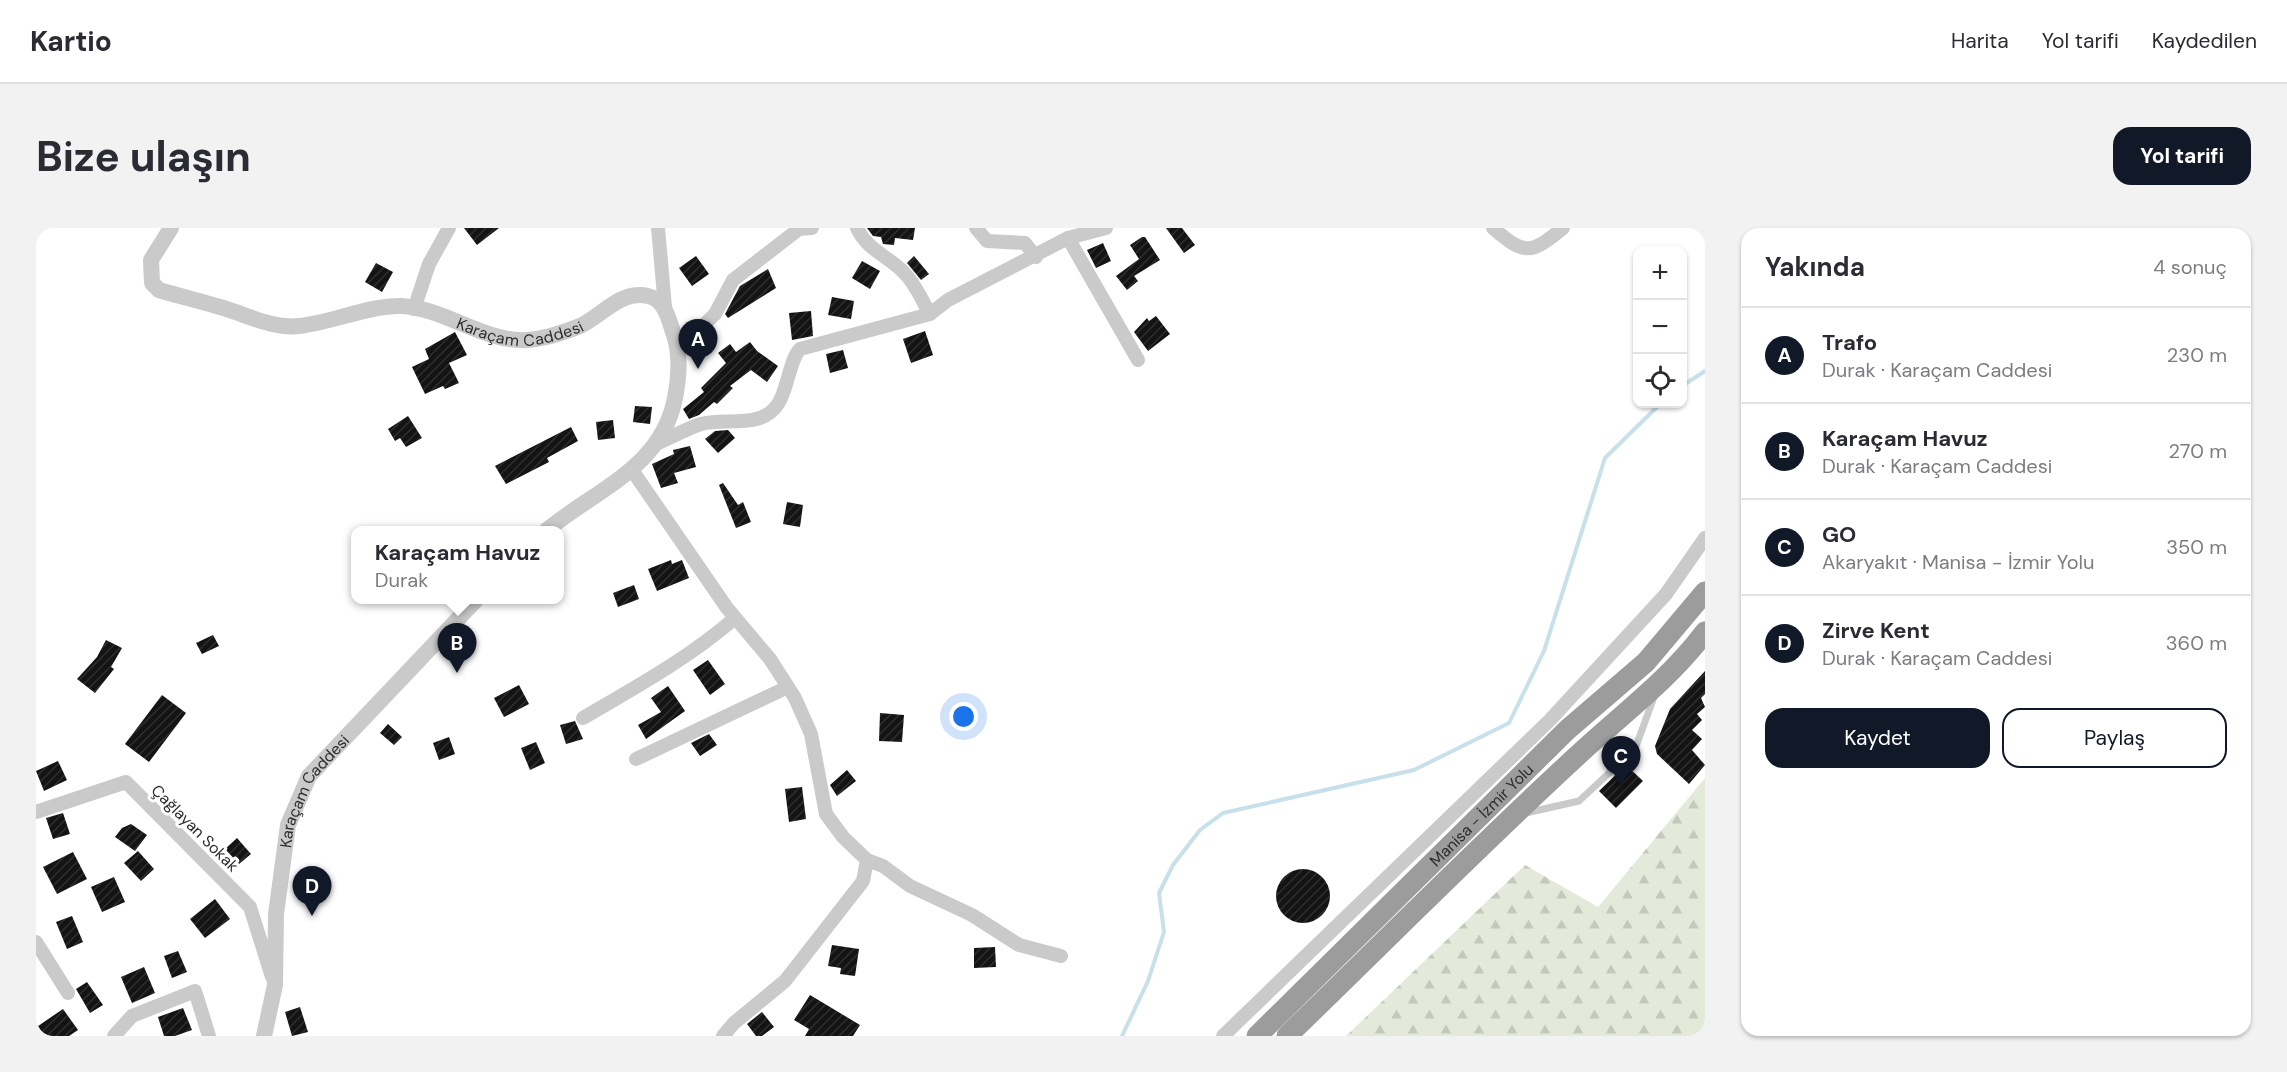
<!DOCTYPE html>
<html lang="tr">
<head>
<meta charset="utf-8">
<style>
  body { margin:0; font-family:"DM Sans",sans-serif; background:#f2f2f3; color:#2b2b33 }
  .controls { position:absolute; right:18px; top:18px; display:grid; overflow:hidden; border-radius:12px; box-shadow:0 2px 4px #0004 }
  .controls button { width:54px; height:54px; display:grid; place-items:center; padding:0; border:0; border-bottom:2px solid #e1e1e2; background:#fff; color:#2b2b33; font:30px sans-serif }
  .you { position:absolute; left:928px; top:489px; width:21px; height:21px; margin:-15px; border:4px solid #fff; border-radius:50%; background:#1a73e8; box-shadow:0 0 0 9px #1a73e833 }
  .badge { display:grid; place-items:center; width:39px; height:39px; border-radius:50%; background:#111827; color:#fff; font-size:20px; font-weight:700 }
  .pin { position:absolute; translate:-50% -50px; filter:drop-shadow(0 2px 3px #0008) }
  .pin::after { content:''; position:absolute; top:32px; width:21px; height:18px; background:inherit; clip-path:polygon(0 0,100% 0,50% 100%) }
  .popup { position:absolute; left:315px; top:298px; width:213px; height:78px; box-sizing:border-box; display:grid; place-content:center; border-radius:12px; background:#fff; filter:drop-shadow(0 2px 4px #0005); font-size:20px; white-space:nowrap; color:#7c7c81 }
  .popup b { font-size:22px; color:#2b2b33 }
  .popup::after { content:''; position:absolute; left:50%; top:100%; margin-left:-12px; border:12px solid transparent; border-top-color:#fff }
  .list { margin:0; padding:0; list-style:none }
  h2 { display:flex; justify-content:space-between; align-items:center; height:78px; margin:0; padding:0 24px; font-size:26px }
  h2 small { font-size:20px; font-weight:400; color:#7c7c81 }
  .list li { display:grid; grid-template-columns:39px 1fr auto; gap:18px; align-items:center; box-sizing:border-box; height:96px; padding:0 24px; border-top:2px solid #e1e1e2 }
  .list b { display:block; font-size:22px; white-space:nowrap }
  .list p { margin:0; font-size:20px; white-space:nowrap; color:#7c7c81 }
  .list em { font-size:20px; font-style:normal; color:#7c7c81 }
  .actions { display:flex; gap:12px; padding:18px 24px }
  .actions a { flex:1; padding:14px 0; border:2px solid #111827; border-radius:18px; text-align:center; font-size:21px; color:#111827 }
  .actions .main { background:#111827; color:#fff }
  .icon { flex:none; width:33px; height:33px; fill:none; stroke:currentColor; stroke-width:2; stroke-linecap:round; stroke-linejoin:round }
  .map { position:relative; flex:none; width:1669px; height:808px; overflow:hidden; border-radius:18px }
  header { display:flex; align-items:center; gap:36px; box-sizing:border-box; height:84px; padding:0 30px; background:#fff; border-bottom:2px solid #e1e1e2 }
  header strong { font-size:28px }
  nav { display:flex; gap:33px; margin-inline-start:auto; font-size:21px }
  .intro { display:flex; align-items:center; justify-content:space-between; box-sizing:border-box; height:144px; padding:0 36px }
  h1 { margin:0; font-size:42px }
  .button { padding:15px 27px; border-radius:18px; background:#111827; color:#fff; font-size:21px; font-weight:700 }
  main { display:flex; gap:36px; padding:0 36px }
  aside { flex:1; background:#fff; border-radius:18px; box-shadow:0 2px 4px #0004 }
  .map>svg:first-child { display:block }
</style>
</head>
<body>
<header>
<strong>Kartio</strong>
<nav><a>Harita</a><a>Yol tarifi</a><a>Kaydedilen</a></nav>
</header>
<div class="intro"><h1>Bize ulaşın</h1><a class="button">Yol tarifi</a></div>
<main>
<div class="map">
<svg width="1669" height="808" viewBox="0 0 1669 808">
  <defs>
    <pattern id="forest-firs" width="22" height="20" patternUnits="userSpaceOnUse" patternTransform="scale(1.5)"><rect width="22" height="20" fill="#e4eada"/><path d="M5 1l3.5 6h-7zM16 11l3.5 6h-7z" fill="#c4c9bb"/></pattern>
    <pattern id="building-hatch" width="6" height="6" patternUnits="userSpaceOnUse" patternTransform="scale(1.5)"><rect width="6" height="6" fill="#141414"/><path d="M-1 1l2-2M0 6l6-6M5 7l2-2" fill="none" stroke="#2e2e2e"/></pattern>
  </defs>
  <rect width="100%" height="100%" fill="#fff"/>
  <polygon fill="url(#forest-firs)" points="1669,550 1669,808 1310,808 1489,637 1562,679"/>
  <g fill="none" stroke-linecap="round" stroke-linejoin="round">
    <g stroke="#c7e0ea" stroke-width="4">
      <polyline points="1646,158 1669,143"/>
      <polyline points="1086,808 1112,753 1128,704 1123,665 1137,637 1164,602 1187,585 1378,542 1473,495 1508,423 1569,230 1624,176"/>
    </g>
  </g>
  <g fill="url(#building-hatch)">
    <polygon points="428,0 463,0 441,17"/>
    <polygon points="831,0 879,0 877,12 859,10 858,17 847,16 845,9 837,8"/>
    <polygon points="1130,0 1146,0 1159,17 1148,25"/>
    <polygon points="1106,9 1109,9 1124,32 1098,48 1102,53 1091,62 1080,48 1103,31 1094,17"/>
    <polygon points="1067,15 1075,33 1060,40 1051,22"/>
    <polygon points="660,28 673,46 656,58 643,40"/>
    <polygon points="878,28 893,46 885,52 871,35"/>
    <polygon points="826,33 844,43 834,61 816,50"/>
    <polygon points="340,35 357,44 346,64 329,54"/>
    <polygon points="732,41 740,60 692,90 689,86 704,58"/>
    <polygon points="796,69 818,73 815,91 792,87"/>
    <polygon points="775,83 777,108 756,112 753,85"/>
    <polygon points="1120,88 1134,106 1112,123 1098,104 1111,90 1113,93"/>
    <polygon points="889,103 897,127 875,135 867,111"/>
    <polygon points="419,104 431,127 413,135 423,155 409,161 407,158 389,166 376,139 393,131 389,121"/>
    <polygon points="714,114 721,123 742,138 731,154 715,142 694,158 697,160 681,176 678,174 663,187 653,191 647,181 668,164 665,160 690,135 682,125 694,116 700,124"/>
    <polygon points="807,122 812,140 794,145 790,126"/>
    <polygon points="599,178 616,179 614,196 597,194"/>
    <polygon points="372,188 386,210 370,219 364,210 359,213 352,201"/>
    <polygon points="577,192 579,210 562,212 560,194"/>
    <polygon points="535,199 542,213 511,230 513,234 470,256 459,238"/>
    <polygon points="692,202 699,210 682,225 669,211 679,203"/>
    <polygon points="654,218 660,239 638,245 642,255 625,260 616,236 638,226 637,222"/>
    <polygon points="687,255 702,277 707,274 715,294 700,300 683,257"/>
    <polygon points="751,274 767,277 764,299 747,296"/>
    <polygon points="635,332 636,336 646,332 653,350 621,363 612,341"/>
    <polygon points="598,357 603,371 582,379 577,365"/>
    <polygon points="177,407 183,418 166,426 160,415"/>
    <polygon points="70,412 86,420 75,439 78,441 59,465 41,451 61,429"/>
    <polygon points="672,432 689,456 674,467 657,442"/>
    <polygon points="1669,443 1669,466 1665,470 1669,479 1661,486 1666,492 1656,502 1666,511 1656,522 1669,537 1653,556 1621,526 1619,518 1634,481"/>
    <polygon points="483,457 493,476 468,489 458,470"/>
    <polygon points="632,458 649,483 610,511 602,497 625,484 615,470"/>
    <polygon points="126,467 150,485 113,534 89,516"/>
    <polygon points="844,485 868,487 866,514 843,513"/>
    <polygon points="539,493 547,511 530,516 524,497"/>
    <polygon points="352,496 366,509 358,517 344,505"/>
    <polygon points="673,506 681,517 664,528 655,515"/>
    <polygon points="413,509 419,526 403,532 397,515"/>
    <polygon points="500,514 509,535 494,542 485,520"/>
    <polygon points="22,533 31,552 8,563 0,543"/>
    <polygon points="1590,537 1607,553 1580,580 1563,563"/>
    <polygon points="811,542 820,553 801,568 794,557"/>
    <polygon points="766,559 770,591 753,594 749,561"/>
    <polygon points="27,585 34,606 17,611 10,590"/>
    <polygon points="95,596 111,607 99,623 79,609 86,600"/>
    <polygon points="201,610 215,626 203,636 189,621"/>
    <polygon points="102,623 118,641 105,653 88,635"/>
    <polygon points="37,624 51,651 21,666 7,639"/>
    <circle cx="1267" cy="668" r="27"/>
    <polygon points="78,649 89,674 66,684 55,659"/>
    <polygon points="179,671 194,691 169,710 154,691"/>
    <polygon points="36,688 47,714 31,721 20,694"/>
    <polygon points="796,717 823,721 819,748 804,746 805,740 792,738"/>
    <polygon points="959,719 960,739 938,740 938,720"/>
    <polygon points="142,723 151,744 136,750 128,728"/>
    <polygon points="108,739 119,765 96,775 85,749"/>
    <polygon points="51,754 67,777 54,785 40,761"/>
    <polygon points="774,767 824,797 817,808 769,808 773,801 758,792"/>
    <polygon points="264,779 272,804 256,808 249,784"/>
    <polygon points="147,780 156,802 139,808 128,808 122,789"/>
    <polygon points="27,781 42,802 33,808 8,808 2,798"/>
    <polygon points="726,784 738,799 726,808 720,808 711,796"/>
  </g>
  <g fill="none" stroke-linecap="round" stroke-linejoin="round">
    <polyline stroke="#cacaca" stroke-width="7" points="1490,585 1543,573 1599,521 1618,469"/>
    <g stroke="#cacaca" stroke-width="14">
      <polyline points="622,0 629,79"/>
      <path d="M821 0C832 24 856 29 872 49 881 60 887 74 894 86"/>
      <polyline points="940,0 951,13 989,15 1000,29"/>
      <path d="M1457 0C1489 28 1495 26 1527 0"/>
      <polyline points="1032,10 1102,132"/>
      <polyline points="378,81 393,36 413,0"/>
      <polyline points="643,121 679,86 697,52 763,1 776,0"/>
      <path d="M622 215C636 209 650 201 665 196 689 189 725 202 742 176 752 161 753 133 764 121L894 86 912 72 1032 10 1070 0"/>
      <polyline points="596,242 691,380 734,431 759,470 775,506 790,586 807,609 831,632 827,653 749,753 698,795 687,808"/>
      <path d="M547 490C600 459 653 430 699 390"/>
      <polyline points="600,531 752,459"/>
      <polyline points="0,584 90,554 214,679 236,749"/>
      <polyline points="831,632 847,638 874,658 936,687 983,717 1025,728"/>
      <polyline points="0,714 32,765"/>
      <polyline points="78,808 96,788 159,763 173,808"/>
      <polyline points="1187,808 1514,492 1630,366 1669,310"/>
    </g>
    <g stroke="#cacaca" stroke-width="16">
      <path id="s1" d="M135 0 115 32 116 55 123 62C143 68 164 73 184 79 210 86 235 101 263 98 294 95 335 77 365 78 408 80 450 115 491 112 507 111 529 104 544 98 567 87 584 62 612 68 630 72 633 93 638 107 645 128 643 149 639 170 626 239 561 261 511 302"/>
      <path id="s2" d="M228 808 239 757 240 686 252 597 273 548 440 372"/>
    </g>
    <g stroke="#9c9c9c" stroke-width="21">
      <path id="s3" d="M1221 808 1531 502 1610 434 1669 364"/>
      <path d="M1251 808C1348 714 1443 618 1542 527 1586 486 1633 452 1669 404"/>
    </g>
  </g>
  <g text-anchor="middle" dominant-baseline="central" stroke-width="6" stroke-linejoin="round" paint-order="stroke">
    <g font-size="16" fill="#2d2d2d" stroke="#fff">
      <text stroke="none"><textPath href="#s1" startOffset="444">Karaçam Caddesi</textPath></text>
      <text stroke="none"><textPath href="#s2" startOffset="255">Karaçam Caddesi</textPath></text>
      <text stroke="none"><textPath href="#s3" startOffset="315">Manisa - İzmir Yolu</textPath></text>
      <text transform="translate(159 600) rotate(45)">Çağlayan Sokak</text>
    </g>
  </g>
</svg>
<div class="controls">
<button>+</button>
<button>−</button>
<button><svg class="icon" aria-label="locate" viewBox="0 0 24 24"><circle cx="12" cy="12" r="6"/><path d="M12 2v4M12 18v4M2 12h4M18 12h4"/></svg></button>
</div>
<div class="you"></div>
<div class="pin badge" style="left:662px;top:141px">A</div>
<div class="pin badge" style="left:421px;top:445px">B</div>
<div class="popup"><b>Karaçam Havuz</b>Durak</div>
<div class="pin badge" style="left:1585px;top:558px">C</div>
<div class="pin badge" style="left:276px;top:688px">D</div>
</div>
<aside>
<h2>Yakında<small>4 sonuç</small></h2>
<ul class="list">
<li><span class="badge">A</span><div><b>Trafo</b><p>Durak · Karaçam Caddesi</p></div><em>230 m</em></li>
<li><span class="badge">B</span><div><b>Karaçam Havuz</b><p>Durak · Karaçam Caddesi</p></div><em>270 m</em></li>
<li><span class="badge">C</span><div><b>GO</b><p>Akaryakıt · Manisa - İzmir Yolu</p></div><em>350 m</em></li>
<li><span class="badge">D</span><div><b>Zirve Kent</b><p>Durak · Karaçam Caddesi</p></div><em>360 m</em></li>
</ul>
<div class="actions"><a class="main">Kaydet</a><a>Paylaş</a></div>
</aside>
</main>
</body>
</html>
